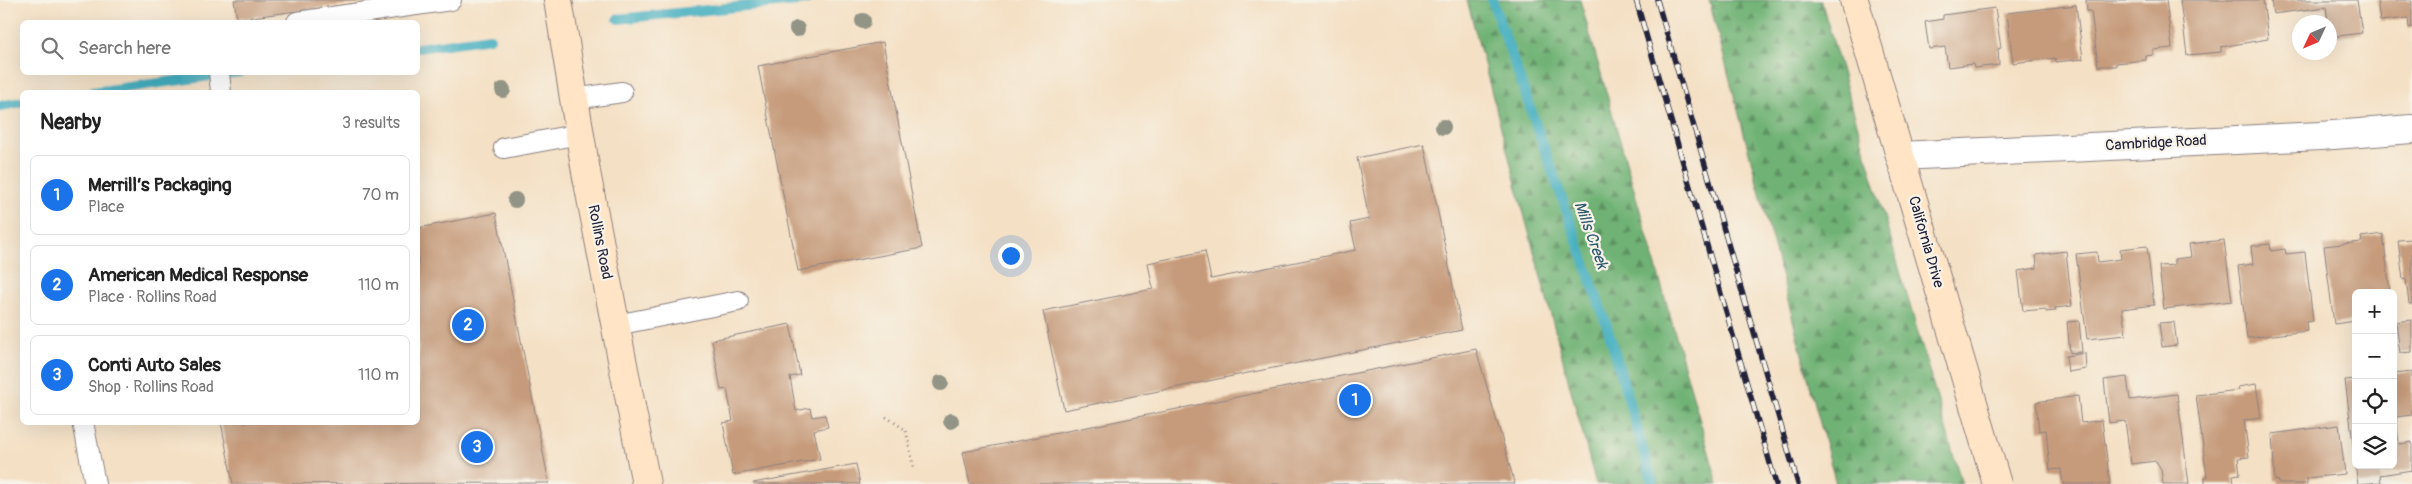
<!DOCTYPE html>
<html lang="en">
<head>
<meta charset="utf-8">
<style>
  body { margin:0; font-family:Pangolin,sans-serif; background:#f6f6f6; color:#222 }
  .controls { position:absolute; right:15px; bottom:15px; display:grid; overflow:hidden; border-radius:8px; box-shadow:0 5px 20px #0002 }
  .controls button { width:45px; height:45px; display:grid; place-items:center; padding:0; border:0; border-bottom:1px solid #e0e0e0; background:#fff; color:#222; font:25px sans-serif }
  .compass { position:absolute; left:2292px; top:15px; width:45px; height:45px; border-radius:50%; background:#fff; box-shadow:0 5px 20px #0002; rotate:226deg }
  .you { position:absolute; left:1010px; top:255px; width:18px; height:18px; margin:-12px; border:4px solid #fff; border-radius:50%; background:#1a73e8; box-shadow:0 0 0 8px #1a73e833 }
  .badge { display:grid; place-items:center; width:32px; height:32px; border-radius:50%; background:#1a73e8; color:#fff; font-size:16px; font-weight:700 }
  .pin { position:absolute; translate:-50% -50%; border:2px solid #fff; box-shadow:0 1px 5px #0006 }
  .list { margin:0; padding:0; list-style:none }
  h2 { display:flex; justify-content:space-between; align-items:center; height:65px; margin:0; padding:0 20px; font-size:21px }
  h2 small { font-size:16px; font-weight:400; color:#767676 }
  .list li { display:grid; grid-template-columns:32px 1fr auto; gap:15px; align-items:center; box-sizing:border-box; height:80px; margin:0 10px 10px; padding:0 10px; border:1px solid #e0e0e0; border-radius:8px }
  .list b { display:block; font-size:19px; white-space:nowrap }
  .list p { margin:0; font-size:16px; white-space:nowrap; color:#767676 }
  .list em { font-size:16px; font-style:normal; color:#767676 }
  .icon { flex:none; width:28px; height:28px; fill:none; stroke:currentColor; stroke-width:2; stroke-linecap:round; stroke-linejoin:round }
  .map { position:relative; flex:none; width:2412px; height:484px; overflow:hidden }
  .search { position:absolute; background:#fff; box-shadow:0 5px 20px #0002; left:20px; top:20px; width:400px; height:55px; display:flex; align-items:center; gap:12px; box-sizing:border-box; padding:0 18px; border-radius:8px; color:#767676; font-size:19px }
  .panel { position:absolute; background:#fff; box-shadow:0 5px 20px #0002; left:20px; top:90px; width:400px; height:335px; border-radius:8px }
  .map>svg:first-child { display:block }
</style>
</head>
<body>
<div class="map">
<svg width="2412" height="484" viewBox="0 0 2412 484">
  <defs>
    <pattern id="forest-firs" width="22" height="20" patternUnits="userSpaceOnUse" patternTransform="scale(1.25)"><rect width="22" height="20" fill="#70b275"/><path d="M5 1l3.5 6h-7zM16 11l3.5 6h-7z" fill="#5c9061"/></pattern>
  </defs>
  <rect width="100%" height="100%" fill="#f7f3e8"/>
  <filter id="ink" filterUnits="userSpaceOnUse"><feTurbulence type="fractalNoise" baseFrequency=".02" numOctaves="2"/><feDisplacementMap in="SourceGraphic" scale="10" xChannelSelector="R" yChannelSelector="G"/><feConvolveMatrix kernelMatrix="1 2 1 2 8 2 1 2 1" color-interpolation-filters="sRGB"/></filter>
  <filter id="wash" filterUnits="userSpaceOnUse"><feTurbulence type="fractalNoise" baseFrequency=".0096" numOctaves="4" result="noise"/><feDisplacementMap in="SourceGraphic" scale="20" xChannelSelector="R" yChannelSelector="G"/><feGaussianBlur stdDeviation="1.12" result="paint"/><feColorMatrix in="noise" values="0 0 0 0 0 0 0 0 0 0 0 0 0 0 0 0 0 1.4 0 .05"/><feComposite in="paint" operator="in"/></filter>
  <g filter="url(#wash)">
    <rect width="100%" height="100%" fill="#f4e0c4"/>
    <g fill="url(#forest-firs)" stroke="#496a58">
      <polygon points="1467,0 1580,0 1718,484 1596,484"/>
      <polygon points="1709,0 1821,0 1962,484 1836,484"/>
    </g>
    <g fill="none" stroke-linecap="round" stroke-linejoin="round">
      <g stroke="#42aec0" stroke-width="10">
        <polyline points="1492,0 1607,326 1653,484"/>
        <polyline points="618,19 806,0"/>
        <polyline points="418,48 490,38"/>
        <polyline points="93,92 240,72"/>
        <polyline points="0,106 22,102"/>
      </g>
    </g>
    <g id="blocks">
      <g fill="#c69b7b">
        <polygon points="234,0 373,0 373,1 237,19"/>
        <polygon points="2086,0 2166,0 2172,48 2153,50 2153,55 2146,56 2146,60 2116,63 2116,66 2098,66 2091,11 2087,11"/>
        <polygon points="2180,0 2263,0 2268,39 2221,47 2221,52 2187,55"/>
        <polygon points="2271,0 2357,0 2362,33 2330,37 2326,7 2273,14"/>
        <polygon points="2377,0 2412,0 2412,27 2409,28 2408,18 2380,21"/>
        <polygon points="2076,5 2083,59 2056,62 2055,58 2013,63 2007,13"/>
        <polygon points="1995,8 2001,48 1998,49 1999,65 1974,68 1973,64 1948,67 1945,47 1929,49 1925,22 1943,19 1943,15"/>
        <polygon points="883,42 922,248 798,271 758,66"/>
        <polygon points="1424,144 1462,330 1064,410 1043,311 1153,289 1148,263 1205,251 1211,279 1356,250 1350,223 1369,219 1357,158"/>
        <polygon points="496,213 549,483 233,484 221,422 418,422 418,228"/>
        <polygon points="2383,234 2390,293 2356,293 2356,321 2334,324 2324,246 2362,242 2361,237"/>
        <polygon points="2412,239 2412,304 2409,304 2406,279 2403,280 2398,240"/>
        <polygon points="2224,240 2232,301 2164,309 2159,266 2174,265 2174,259 2191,257 2189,244"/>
        <polygon points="2270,244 2271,251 2285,249 2286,254 2305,252 2313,321 2306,322 2307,331 2247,338 2238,266 2253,264 2251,246"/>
        <polygon points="2147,246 2154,305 2122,309 2126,335 2087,339 2076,254 2097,252 2098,262 2121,259 2120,249"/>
        <polygon points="2066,251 2072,306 2055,308 2056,311 2046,312 2046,309 2023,311 2018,271 2037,268 2036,255"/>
        <polygon points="2412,320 2412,352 2400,353 2396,322"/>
        <polygon points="2079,321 2082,352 2070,353 2067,322"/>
        <polygon points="2174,322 2177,345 2162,347 2159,323"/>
        <polygon points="790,324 800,375 790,377 796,411 810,408 812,417 825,415 828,427 814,430 820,459 733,475 723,423 733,421 727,389 721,390 712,340"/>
        <polygon points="1476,349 1515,484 970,484 963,452"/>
        <polygon points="2085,353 2086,369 2068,372 2066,356"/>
        <polygon points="2412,372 2412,415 2396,417 2399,444 2412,442 2412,470 2380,475 2381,482 2358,484 2355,465 2393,465 2393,374"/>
        <polygon points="2127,377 2130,400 2177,394 2189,484 2163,484 2161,469 2156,461 2131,464 2125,421 2109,423 2104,380"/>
        <polygon points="2356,379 2356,459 2355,459 2345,380"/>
        <polygon points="2256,384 2261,418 2244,420 2249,457 2238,458 2240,474 2233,475 2234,484 2205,484 2205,477 2207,477 2196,395 2239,390 2238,387"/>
        <polygon points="2078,396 2081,423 2102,420 2110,484 2063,484 2061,469 2050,470 2046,430 2039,431 2036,402"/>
        <polygon points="2339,425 2345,474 2307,478 2307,484 2279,484 2278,480 2275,481 2272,434"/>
        <polygon points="856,464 860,484 754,484 753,483"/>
      </g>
    </g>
  </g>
  <g filter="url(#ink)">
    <use href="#blocks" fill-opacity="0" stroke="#8b8180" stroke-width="1"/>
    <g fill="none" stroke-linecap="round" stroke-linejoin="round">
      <defs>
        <g id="lane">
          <polyline points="297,22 451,0"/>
          <polyline points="219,72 221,92"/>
          <polyline points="574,99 622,92"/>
          <polyline points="504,148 580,134"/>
          <polyline points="616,325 738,301"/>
          <polyline points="83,422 95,484"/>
        </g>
        <polyline id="street" points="1900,156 2320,136 2412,129"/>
        <g id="secondary">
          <polyline points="558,0 586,172 646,484"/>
          <polyline points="1854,0 1997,484"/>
        </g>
      </defs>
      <use href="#lane" stroke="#8b8180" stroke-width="22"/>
      <use href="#street" stroke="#8b8180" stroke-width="30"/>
      <use href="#secondary" stroke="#8b8180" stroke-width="30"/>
      <polyline stroke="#8b8180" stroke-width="3" stroke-dasharray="1 4" stroke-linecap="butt" points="886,417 906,430 914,470"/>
      <use href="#lane" stroke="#fff" stroke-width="20"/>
      <use href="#street" stroke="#fff" stroke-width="28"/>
      <use href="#secondary" stroke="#ffe4c6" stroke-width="28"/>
      <defs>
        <g id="rail">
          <polyline points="1636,0 1776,484"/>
          <polyline points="1657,0 1798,484"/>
        </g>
      </defs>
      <use href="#rail" stroke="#22223b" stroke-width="5.5"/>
      <use href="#rail" stroke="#f7f3e8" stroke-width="4" stroke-dasharray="11" stroke-linecap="butt"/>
    </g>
    <g fill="#929485">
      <circle cx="863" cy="21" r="8"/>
      <circle cx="797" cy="29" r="8"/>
      <circle cx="503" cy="90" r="8"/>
      <circle cx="1443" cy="127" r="8"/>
      <circle cx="515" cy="200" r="8"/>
      <circle cx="941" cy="383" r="8"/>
      <circle cx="951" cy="421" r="8"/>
    </g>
  </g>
  <g text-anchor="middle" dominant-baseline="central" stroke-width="4.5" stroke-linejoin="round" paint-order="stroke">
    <g font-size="15" fill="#22223b" stroke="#f7f3e8">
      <text transform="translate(2156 143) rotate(-3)">Cambridge Road</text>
      <text transform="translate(600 242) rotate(79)">Rollins Road</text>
      <text transform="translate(1926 242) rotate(74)">California Drive</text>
    </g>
    <g font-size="16" font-style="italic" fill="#2f5a70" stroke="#f7f3e8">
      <text transform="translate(1591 235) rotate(70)">Mills Creek</text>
    </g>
  </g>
</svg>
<div class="controls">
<button>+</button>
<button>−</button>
<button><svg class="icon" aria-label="locate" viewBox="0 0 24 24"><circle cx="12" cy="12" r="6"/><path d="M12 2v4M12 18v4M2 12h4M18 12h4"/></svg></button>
<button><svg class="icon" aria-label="layers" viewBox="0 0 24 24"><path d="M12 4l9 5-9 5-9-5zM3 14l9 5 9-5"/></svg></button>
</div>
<svg class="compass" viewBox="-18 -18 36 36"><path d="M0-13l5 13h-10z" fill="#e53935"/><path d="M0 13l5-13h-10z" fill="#767676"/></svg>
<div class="you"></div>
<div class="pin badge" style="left:1355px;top:400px">1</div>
<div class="pin badge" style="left:468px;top:325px">2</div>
<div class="pin badge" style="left:477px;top:447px">3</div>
<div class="search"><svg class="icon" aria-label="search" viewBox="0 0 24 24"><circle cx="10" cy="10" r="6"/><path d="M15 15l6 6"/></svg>Search here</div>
<section class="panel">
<h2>Nearby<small>3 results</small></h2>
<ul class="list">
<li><span class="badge">1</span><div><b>Merrill’s Packaging</b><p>Place</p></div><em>70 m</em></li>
<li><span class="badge">2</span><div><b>American Medical Response</b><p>Place · Rollins Road</p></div><em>110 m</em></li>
<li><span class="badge">3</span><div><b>Conti Auto Sales</b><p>Shop · Rollins Road</p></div><em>110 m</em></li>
</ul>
</section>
</div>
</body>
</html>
